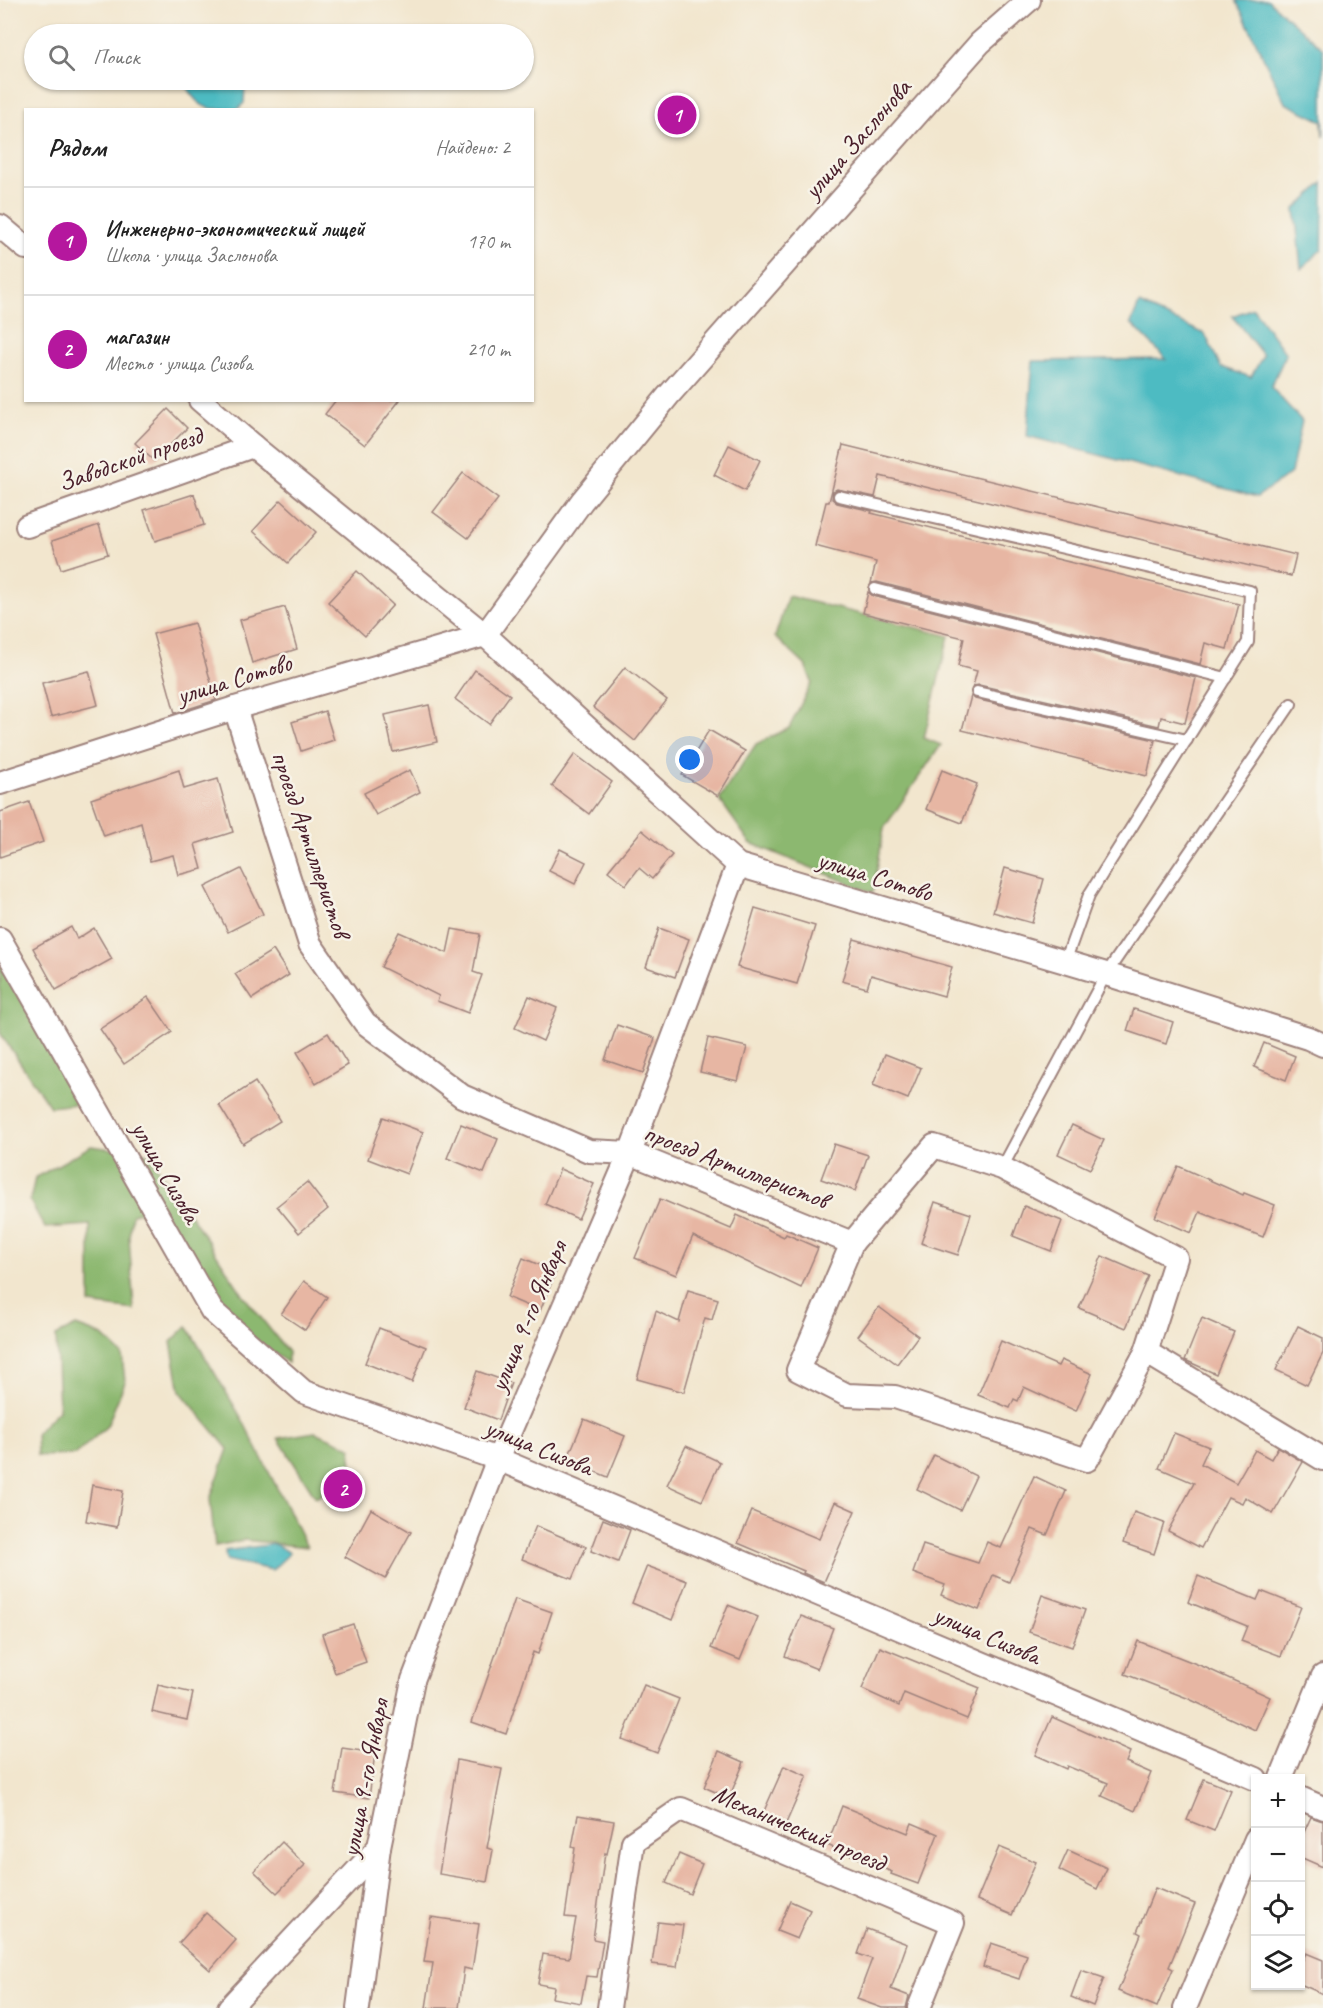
<!DOCTYPE html>
<html lang="ru">
<head>
<meta charset="utf-8">
<style>
  body { margin:0; font-family:Caveat,sans-serif; background:#f6f6f6; color:#222 }
  .controls { position:absolute; right:18px; bottom:18px; display:grid; overflow:hidden; border-radius:0px; box-shadow:0 2px 4px #0004 }
  .controls button { width:54px; height:54px; display:grid; place-items:center; padding:0; border:0; border-bottom:2px solid #e0e0e0; background:#fff; color:#222; font:30px sans-serif }
  .you { position:absolute; left:690px; top:760px; width:21px; height:21px; margin:-15px; border:4px solid #fff; border-radius:50%; background:#1a73e8; box-shadow:0 0 0 9px #1a73e833 }
  .badge { display:grid; place-items:center; width:39px; height:39px; border-radius:50%; background:#b5179e; color:#fff; font-size:20px; font-weight:700 }
  .pin { position:absolute; translate:-50% -50%; border:3px solid #fff; box-shadow:0 2px 6px #0006 }
  .list { margin:0; padding:0; list-style:none }
  h2 { display:flex; justify-content:space-between; align-items:center; height:78px; margin:0; padding:0 24px; font-size:26px }
  h2 small { font-size:20px; font-weight:400; color:#767676 }
  .list li { display:grid; grid-template-columns:39px 1fr auto; gap:18px; align-items:center; box-sizing:border-box; height:108px; padding:0 24px; border-top:2px solid #e0e0e0 }
  .list b { display:block; font-size:22px; white-space:nowrap }
  .list p { margin:0; font-size:20px; white-space:nowrap; color:#767676 }
  .list em { font-size:20px; font-style:normal; color:#767676 }
  .icon { flex:none; width:33px; height:33px; fill:none; stroke:currentColor; stroke-width:2; stroke-linecap:round; stroke-linejoin:round }
  .map { position:relative; flex:none; width:1323px; height:2008px; overflow:hidden }
  .search { position:absolute; background:#fff; box-shadow:0 2px 4px #0004; left:24px; top:24px; width:510px; height:66px; display:flex; align-items:center; gap:15px; box-sizing:border-box; padding:0 21px; border-radius:33px; color:#767676; font-size:22px }
  .panel { position:absolute; background:#fff; box-shadow:0 2px 4px #0004; left:24px; top:108px; width:510px; height:294px; border-radius:0px }
  .map>svg:first-child { display:block }
</style>
</head>
<body>
<div class="map">
<svg width="1323" height="2008" viewBox="0 0 1323 2008">
  <rect width="100%" height="100%" fill="#f7f3e8"/>
  <filter id="ink" filterUnits="userSpaceOnUse"><feTurbulence type="fractalNoise" baseFrequency=".0167" numOctaves="2"/><feDisplacementMap in="SourceGraphic" scale="12" xChannelSelector="R" yChannelSelector="G"/><feConvolveMatrix kernelMatrix="1 2 1 2 8 2 1 2 1" color-interpolation-filters="sRGB"/></filter>
  <filter id="wash" filterUnits="userSpaceOnUse"><feTurbulence type="fractalNoise" baseFrequency=".008" numOctaves="4" result="noise"/><feDisplacementMap in="SourceGraphic" scale="24" xChannelSelector="R" yChannelSelector="G"/><feGaussianBlur stdDeviation="1.35" result="paint"/><feColorMatrix in="noise" values="0 0 0 0 0 0 0 0 0 0 0 0 0 0 0 0 0 1.4 0 .05"/><feComposite in="paint" operator="in"/></filter>
  <g filter="url(#wash)">
    <rect width="100%" height="100%" fill="#f2e6ce"/>
    <g fill="#8cb86f" stroke="#6b6c4d" stroke-width="1.5">
      <polygon points="788,596 949,636 924,738 941,745 884,828 873,893 750,843 719,799 756,744 789,728 812,682 805,665 775,637"/>
      <polygon points="0,956 86,1103 50,1107 0,1033"/>
      <polygon points="91,1146 148,1154 200,1229 243,1295 288,1352 288,1363 223,1318 140,1212 132,1214 129,1237 134,1310 90,1304 90,1225 45,1228 30,1201 35,1178"/>
      <polygon points="76,1326 103,1336 122,1354 125,1382 107,1426 75,1455 37,1456 36,1433 59,1410 56,1336"/>
      <polygon points="187,1326 242,1419 307,1547 245,1540 215,1546 210,1499 228,1449 180,1391 171,1342"/>
      <polygon points="315,1432 351,1447 352,1476 316,1498 278,1438"/>
    </g>
    <g fill="#4dbbc2" stroke="#4c6d76" stroke-width="1.5">
      <polygon points="1236,0 1268,0 1323,49 1323,137 1322,121 1285,103"/>
      <path d="M182 80H234L245 86 244 103 238 109C204 110 200 110 182 80Z"/>
      <polygon points="1323,183 1322,249 1301,269 1295,209"/>
      <polygon points="1139,304 1205,334 1221,367 1251,377 1263,355 1232,316 1253,308 1286,354 1271,387 1302,421 1291,473 1257,497 1027,436 1033,361 1166,359 1131,323"/>
      <polygon points="275,1544 290,1553 272,1570 226,1560 225,1551"/>
    </g>
    <g id="blocks">
      <g fill="#e7b6a3">
        <polygon points="336,400 400,400 365,445 325,414"/>
        <polygon points="168,409 187,428 154,461 135,443"/>
        <polygon points="729,445 760,460 745,491 714,475"/>
        <polygon points="843,445 1296,555 1291,576 880,476 875,497 837,489 833,491 832,499 837,503 872,511 871,513 1239,604 1227,649 1205,643 1200,664 877,582 871,583 876,562 815,546 826,502 829,502"/>
        <polygon points="463,473 498,499 468,538 433,512"/>
        <polygon points="194,494 204,525 155,541 144,510"/>
        <polygon points="281,500 316,532 288,563 253,531"/>
        <polygon points="99,525 108,554 61,569 52,541"/>
        <polygon points="357,571 393,605 365,636 328,602"/>
        <polygon points="868,592 873,596 1196,678 1185,723 1161,717 1159,726 979,685 973,686 977,671 958,666 964,638 863,613"/>
        <polygon points="285,607 297,649 252,663 240,620"/>
        <polygon points="194,623 216,700 175,713 153,634"/>
        <polygon points="625,667 667,700 635,741 593,707"/>
        <polygon points="475,670 510,695 489,724 455,699"/>
        <polygon points="89,671 98,705 51,717 42,683"/>
        <polygon points="971,696 975,699 1155,740 1147,776 962,730"/>
        <polygon points="429,705 437,742 393,752 385,715"/>
        <polygon points="325,711 334,740 301,751 292,722"/>
        <polygon points="709,730 745,751 718,796 682,775"/>
        <polygon points="575,754 612,782 589,814 552,786"/>
        <polygon points="179,770 184,789 218,779 233,832 195,844 202,869 178,875 173,855 150,861 141,823 104,836 91,799"/>
        <polygon points="410,770 420,792 376,815 364,793"/>
        <polygon points="942,770 977,784 962,823 926,809"/>
        <polygon points="29,802 43,842 0,857 0,812"/>
        <polygon points="642,830 672,855 652,879 639,868 626,885 608,871"/>
        <polygon points="560,849 586,862 575,884 549,871"/>
        <polygon points="1005,868 1044,879 1032,923 993,912"/>
        <polygon points="241,869 263,914 228,932 205,887"/>
        <polygon points="755,908 815,926 797,984 737,967"/>
        <polygon points="71,927 77,939 94,928 112,959 56,990 33,948"/>
        <polygon points="659,928 689,939 675,977 646,967"/>
        <polygon points="452,929 480,934 473,972 482,975 468,1013 437,1001 439,996 381,967 399,932 447,953"/>
        <polygon points="854,939 952,967 944,996 871,975 867,988 842,981"/>
        <polygon points="273,950 289,975 252,999 235,974"/>
        <polygon points="529,996 557,1008 543,1041 515,1028"/>
        <polygon points="148,997 172,1032 124,1064 100,1029"/>
        <polygon points="1134,1009 1173,1022 1166,1044 1127,1031"/>
        <polygon points="617,1025 655,1038 643,1073 605,1060"/>
        <polygon points="328,1033 348,1065 316,1084 297,1052"/>
        <polygon points="708,1038 747,1047 738,1081 700,1072"/>
        <polygon points="1264,1043 1295,1056 1286,1080 1254,1067"/>
        <polygon points="885,1054 921,1068 908,1099 873,1085"/>
        <polygon points="255,1082 280,1121 243,1144 219,1105"/>
        <polygon points="383,1117 423,1132 407,1174 368,1159"/>
        <polygon points="461,1124 498,1139 484,1173 447,1158"/>
        <polygon points="1072,1125 1104,1140 1090,1169 1058,1154"/>
        <polygon points="834,1144 868,1155 855,1191 821,1179"/>
        <polygon points="1178,1166 1243,1195 1244,1193 1275,1205 1263,1237 1200,1212 1191,1233 1155,1217"/>
        <polygon points="560,1169 594,1184 578,1219 545,1204"/>
        <polygon points="307,1182 328,1209 299,1233 277,1206"/>
        <polygon points="660,1199 731,1229 737,1215 784,1237 786,1234 818,1248 801,1288 693,1236 676,1275 635,1258"/>
        <polygon points="935,1202 971,1214 958,1255 921,1243"/>
        <polygon points="1024,1206 1062,1221 1051,1251 1013,1236"/>
        <polygon points="1102,1256 1148,1276 1126,1328 1079,1308"/>
        <polygon points="523,1258 556,1272 540,1311 507,1297"/>
        <polygon points="304,1281 327,1297 305,1330 281,1314"/>
        <polygon points="688,1290 718,1299 712,1320 705,1318 684,1392 637,1379 656,1311 679,1322"/>
        <polygon points="879,1307 918,1336 897,1364 858,1336"/>
        <polygon points="1202,1318 1234,1332 1216,1374 1185,1360"/>
        <polygon points="1298,1326 1323,1338 1323,1353 1307,1385 1276,1370"/>
        <polygon points="379,1328 426,1347 412,1382 365,1363"/>
        <polygon points="1001,1341 1058,1366 1061,1360 1092,1374 1076,1411 1024,1387 1018,1401 1014,1399 1010,1408 978,1395"/>
        <polygon points="477,1371 511,1383 498,1420 464,1407"/>
        <polygon points="584,1419 625,1436 608,1477 567,1460"/>
        <polygon points="1174,1433 1209,1447 1201,1464 1236,1483 1255,1450 1271,1459 1278,1447 1303,1462 1273,1514 1245,1497 1242,1503 1228,1497 1201,1548 1168,1531 1194,1483 1159,1468"/>
        <polygon points="686,1446 720,1462 702,1501 667,1485"/>
        <polygon points="934,1455 976,1476 960,1510 917,1489"/>
        <polygon points="339,1472 360,1485 346,1507 325,1494"/>
        <polygon points="1034,1476 1066,1491 1047,1535 1032,1529 1009,1582 993,1575 979,1610 941,1595 945,1585 913,1573 923,1545 978,1563 987,1542 1001,1548"/>
        <polygon points="92,1485 123,1491 117,1527 86,1521"/>
        <polygon points="835,1502 855,1511 824,1582 803,1573 804,1571 738,1543 752,1511 819,1539"/>
        <polygon points="371,1509 411,1532 385,1579 345,1557"/>
        <polygon points="1134,1512 1164,1523 1154,1554 1123,1543"/>
        <polygon points="603,1519 630,1530 618,1562 591,1551"/>
        <polygon points="536,1526 586,1547 572,1579 522,1559"/>
        <polygon points="647,1566 687,1581 672,1620 632,1603"/>
        <polygon points="1198,1576 1257,1600 1261,1591 1301,1607 1281,1656 1241,1641 1247,1626 1188,1602"/>
        <polygon points="1042,1595 1085,1610 1072,1647 1029,1632"/>
        <polygon points="515,1599 552,1612 538,1654 533,1652 506,1734 472,1722"/>
        <polygon points="728,1605 758,1617 740,1660 711,1648"/>
        <polygon points="801,1616 833,1628 817,1669 785,1656"/>
        <polygon points="353,1624 366,1662 335,1673 322,1634"/>
        <polygon points="1138,1641 1204,1667 1270,1697 1255,1730 1187,1698 1125,1674"/>
        <polygon points="880,1647 980,1688 967,1719 904,1693 899,1706 862,1689"/>
        <polygon points="158,1685 193,1693 187,1720 152,1712"/>
        <polygon points="644,1685 679,1699 657,1753 622,1739"/>
        <polygon points="1052,1717 1130,1752 1126,1762 1151,1773 1135,1811 1102,1796 1108,1783 1067,1766 1066,1769 1035,1755"/>
        <polygon points="342,1748 375,1753 369,1798 335,1793"/>
        <polygon points="719,1751 744,1762 729,1798 704,1787"/>
        <polygon points="457,1760 502,1769 487,1848 493,1850 487,1882 439,1874"/>
        <polygon points="784,1766 807,1776 783,1830 760,1820"/>
        <polygon points="1204,1779 1231,1790 1214,1831 1187,1820"/>
        <polygon points="842,1806 908,1833 912,1823 938,1834 918,1884 891,1874 892,1872 827,1845"/>
        <polygon points="578,1815 614,1821 607,1854 605,1853 593,1939 603,1941 597,1977 586,1976 581,2003 552,1998 554,1987 538,1984 543,1954 569,1958 576,1918 565,1917 575,1848 572,1847"/>
        <polygon points="1311,1817 1323,1821 1323,1867 1300,1857 1300,1841"/>
        <polygon points="282,1842 305,1865 277,1893 254,1871"/>
        <polygon points="999,1847 1036,1862 1012,1915 977,1900"/>
        <polygon points="1068,1850 1107,1868 1097,1889 1059,1870"/>
        <polygon points="679,1854 702,1864 690,1894 666,1883"/>
        <polygon points="1155,1888 1195,1904 1169,1967 1173,1969 1157,2007 1118,1991 1141,1934 1137,1932"/>
        <polygon points="790,1901 810,1910 797,1939 777,1931"/>
        <polygon points="206,1913 236,1940 210,1970 179,1943"/>
        <polygon points="431,1917 479,1924 472,1970 464,1968 459,2008 426,2008 433,1963 424,1962"/>
        <polygon points="658,1922 683,1925 677,1967 652,1964"/>
        <polygon points="867,1929 907,1944 891,1989 909,1996 906,2008 882,2008 857,1999 872,1959 858,1954"/>
        <polygon points="991,1943 1027,1955 1019,1979 983,1967"/>
        <polygon points="1306,1953 1323,1960 1323,1994 1300,1984 1300,1966"/>
        <polygon points="1081,1970 1104,1978 1093,2006 1071,1997"/>
      </g>
    </g>
  </g>
  <g filter="url(#ink)">
    <use href="#blocks" fill-opacity="0" stroke="#9e827c" stroke-width="1.5"/>
    <g fill="none" stroke-linecap="round" stroke-linejoin="round">
      <defs>
        <g id="lane">
          <polyline points="839,496 1250,591 1248,642 1089,895 1065,962"/>
          <polyline points="875,589 1226,678"/>
          <polyline points="977,692 1187,740"/>
          <polyline points="1002,1168 1106,974 1291,704"/>
        </g>
        <g id="street">
          <polyline points="0,226 26,248"/>
          <polyline points="200,400 253,446 485,635 738,865 1106,974 1308,1038 1323,1045"/>
          <polyline points="27,526 253,446"/>
          <polyline points="235,708 310,944 365,1023 462,1096 589,1151 630,1153 852,1243"/>
          <polyline points="0,783 235,708 485,635 582,501 668,396 980,43 1029,0"/>
          <polyline points="0,939 212,1311 304,1392 498,1459 1256,1779"/>
          <polygon points="934,1146 1002,1168 1176,1258 1146,1352 1087,1460 895,1397 847,1395 798,1370 852,1243"/>
          <polyline points="1146,1352 1323,1459"/>
          <polyline points="1281,1778 1323,1676"/>
          <polyline points="1300,1798 1323,1808"/>
          <polyline points="229,2008 379,1847"/>
          <polyline points="358,2008 379,1847 413,1680 498,1459 630,1153 738,865"/>
          <polyline points="609,2008 633,1842 681,1809 953,1923 919,2008"/>
          <polyline points="1185,2008 1256,1839"/>
        </g>
      </defs>
      <use href="#lane" stroke="#9e827c" stroke-width="14"/>
      <use href="#street" stroke="#9e827c" stroke-width="26"/>
      <use href="#lane" stroke="#fff" stroke-width="10"/>
      <use href="#street" stroke="#fff" stroke-width="22"/>
    </g>
  </g>
  <g text-anchor="middle" dominant-baseline="central" stroke-width="5" stroke-linejoin="round" paint-order="stroke">
    <g font-size="26" fill="#4a1f2b" stroke="#f7f3e8">
      <text transform="translate(857 139) rotate(-49)">улица Заслонова</text>
      <text transform="translate(130 459) rotate(-19)">Заводской проезд</text>
      <text transform="translate(234 679) rotate(-17)">улица Сотово</text>
      <text transform="translate(311 844) rotate(71)">проезд Артиллеристов</text>
      <text transform="translate(875 876) rotate(17)">улица Сотово</text>
      <text transform="translate(736 1166) rotate(21)">проезд Артиллеристов</text>
      <text transform="translate(166 1172) rotate(60)">улица Сизова</text>
      <text transform="translate(528 1316) rotate(-67)">улица 9-го Января</text>
      <text transform="translate(539 1447) rotate(22)">улица Сизова</text>
      <text transform="translate(987 1635) rotate(23)">улица Сизова</text>
      <text transform="translate(365 1778) rotate(-79)">улица 9-го Января</text>
      <text transform="translate(799 1828) rotate(23)">Механический проезд</text>
    </g>
  </g>
</svg>
<div class="controls">
<button>+</button>
<button>−</button>
<button><svg class="icon" aria-label="locate" viewBox="0 0 24 24"><circle cx="12" cy="12" r="6"/><path d="M12 2v4M12 18v4M2 12h4M18 12h4"/></svg></button>
<button><svg class="icon" aria-label="layers" viewBox="0 0 24 24"><path d="M12 4l9 5-9 5-9-5zM3 14l9 5 9-5"/></svg></button>
</div>
<div class="you"></div>
<div class="pin badge" style="left:677px;top:115px">1</div>
<div class="pin badge" style="left:343px;top:1489px">2</div>
<div class="search"><svg class="icon" aria-label="search" viewBox="0 0 24 24"><circle cx="10" cy="10" r="6"/><path d="M15 15l6 6"/></svg>Поиск</div>
<section class="panel">
<h2>Рядом<small>Найдено: 2</small></h2>
<ul class="list">
<li><span class="badge">1</span><div><b>Инженерно-экономический лицей</b><p>Школа · улица Заслонова</p></div><em>170 m</em></li>
<li><span class="badge">2</span><div><b>магазин</b><p>Место · улица Сизова</p></div><em>210 m</em></li>
</ul>
</section>
</div>
</body>
</html>
